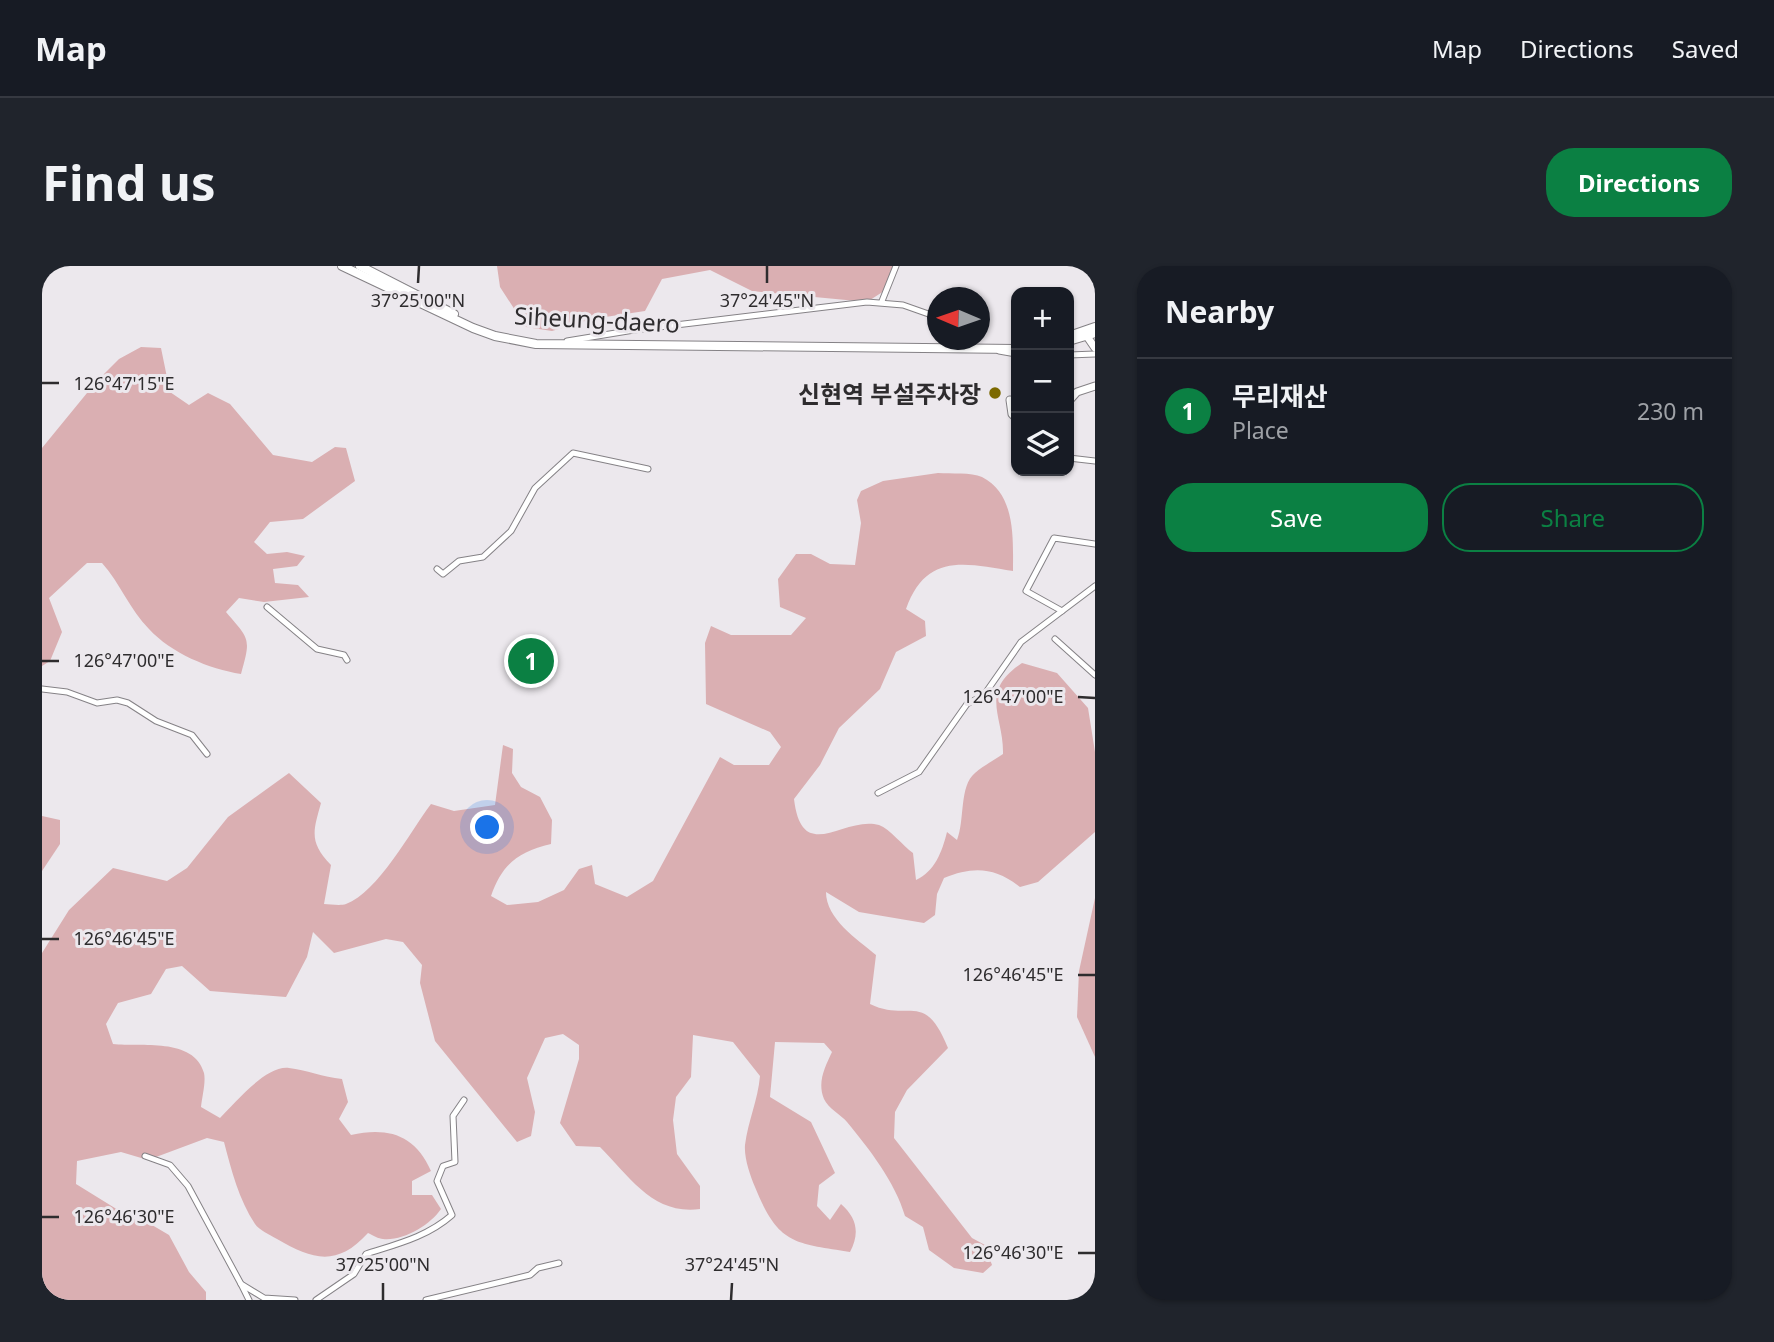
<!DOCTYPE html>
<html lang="en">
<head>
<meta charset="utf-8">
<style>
  body { margin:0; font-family:"Noto Sans","Noto Sans KR",sans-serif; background:#20242c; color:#f1f3f6 }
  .controls { position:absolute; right:21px; top:21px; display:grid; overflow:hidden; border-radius:14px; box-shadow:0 2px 5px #0004 }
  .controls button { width:63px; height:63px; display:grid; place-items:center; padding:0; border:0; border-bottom:2px solid #363941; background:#171b24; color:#f1f3f6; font:35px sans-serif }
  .compass { position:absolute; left:885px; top:21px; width:63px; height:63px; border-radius:50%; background:#171b24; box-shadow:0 2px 5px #0004; rotate:272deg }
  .you { position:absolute; left:446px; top:562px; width:24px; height:24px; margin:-18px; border:5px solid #fff; border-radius:50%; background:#1a73e8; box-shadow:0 0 0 10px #1a73e833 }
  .badge { display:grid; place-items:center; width:46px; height:46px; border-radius:50%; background:#0b8043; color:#fff; font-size:23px; font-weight:700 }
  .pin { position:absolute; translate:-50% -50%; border:4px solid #fff; box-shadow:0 2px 7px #0006 }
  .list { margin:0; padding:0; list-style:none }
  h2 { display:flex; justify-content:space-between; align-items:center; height:91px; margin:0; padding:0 28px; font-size:30px }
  h2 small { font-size:23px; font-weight:400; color:#9ea1a6 }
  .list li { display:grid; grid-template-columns:46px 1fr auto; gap:21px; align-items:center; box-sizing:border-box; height:105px; padding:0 28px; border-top:2px solid #363941 }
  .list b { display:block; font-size:26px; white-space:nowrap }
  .list p { margin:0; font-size:23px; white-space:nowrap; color:#9ea1a6 }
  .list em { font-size:23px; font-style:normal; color:#9ea1a6 }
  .actions { display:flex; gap:14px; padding:21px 28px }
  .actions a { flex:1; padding:16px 0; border:2px solid #0b8043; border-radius:28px; text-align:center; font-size:24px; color:#0b8043 }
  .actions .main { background:#0b8043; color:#fff }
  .icon { flex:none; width:38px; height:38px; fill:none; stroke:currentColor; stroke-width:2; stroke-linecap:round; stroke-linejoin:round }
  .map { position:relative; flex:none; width:1053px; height:1034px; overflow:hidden; border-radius:28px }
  header { display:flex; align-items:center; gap:42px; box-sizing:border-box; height:98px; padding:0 35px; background:#171b24; border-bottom:2px solid #363941 }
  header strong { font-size:33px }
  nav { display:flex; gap:38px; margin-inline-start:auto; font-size:24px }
  .intro { display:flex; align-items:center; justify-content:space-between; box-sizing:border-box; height:168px; padding:0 42px }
  h1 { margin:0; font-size:49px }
  .button { padding:18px 32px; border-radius:28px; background:#0b8043; color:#fff; font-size:24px; font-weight:700 }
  main { display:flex; gap:42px; padding:0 42px }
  aside { flex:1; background:#171b24; border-radius:28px; box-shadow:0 2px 5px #0004 }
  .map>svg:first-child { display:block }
</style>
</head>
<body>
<header>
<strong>Map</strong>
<nav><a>Map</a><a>Directions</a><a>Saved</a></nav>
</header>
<div class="intro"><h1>Find us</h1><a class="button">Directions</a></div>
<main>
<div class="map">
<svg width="1053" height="1034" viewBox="0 0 1053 1034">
  <rect width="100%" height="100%" fill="#ece8ed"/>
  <g fill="#daafb2">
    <polygon points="455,0 853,0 842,25 825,36 710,25 668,4 620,13 603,45 550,53 510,65 484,61 458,21"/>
    <path d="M99 81 119 82 128 126 147 139 166 127 188 138 231 189 270 196 293 181 304 182 313 215 261 253 228 256 212 276 225 288 245 286 263 290 255 300 231 303 233 317 256 319 267 331 222 336 197 332 184 346C208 374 209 372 199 408 167 403 129 387 107 363 88 344 78 317 60 297H45L7 332 20 366 8 395 0 400V182L54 116 77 93Z"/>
    <path d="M896 207C909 208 929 206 940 211 974 228 971 273 971 305 922 297 884 287 864 343L883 355 884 370 854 386 838 423 797 462 778 499 752 533C760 600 802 549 837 559 848 563 861 580 871 587L874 614C893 605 900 586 905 566L915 574C923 554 917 520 933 507 941 500 952 494 961 488 962 449 936 427 980 397L1015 407 1046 442 1053 486V566L996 616 978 621C953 601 931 600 902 612L895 628 893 649 882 657 817 646 784 626C784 653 815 673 834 689L828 738C867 757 882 723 906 782L865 824 853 846 852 872 930 972 943 979 950 999 941 1007 912 1002 887 984 881 961 863 950C853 916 828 884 805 856 799 849 786 842 782 833 775 816 783 801 790 786L782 777 733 776 728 831 769 856 793 907 777 919 775 940 788 954 799 938C815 952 818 967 808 986 751 977 736 978 713 921 708 909 702 892 703 879 706 855 716 834 718 810L691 776 651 769 649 811 634 831 631 854 635 888 658 920V943C611 949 589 912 558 881L534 880 518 857 537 793V779L521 768 503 772 485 812 493 846 489 870 475 876 393 775 378 717 380 699 361 676 344 673 292 687 271 666 265 691 244 731 168 725 140 700 124 703 109 728 76 737 64 758 71 778C98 781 152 771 162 807 164 816 160 831 159 841L178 852C193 837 224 799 247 802 264 804 281 811 300 813L306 836 297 853 309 869C345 861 373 868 389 905L370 915V929H390L399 943C388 959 362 975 341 973 337 973 330 969 326 967 295 1001 271 994 235 973 228 969 217 964 213 958 197 934 189 903 182 876L165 872 106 894 79 886 35 895 34 918 89 952 110 959 127 969 147 1006 164 1026V1034H3L0 1027V687L27 644 71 602 125 615 145 602 186 551 247 507 279 537C271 566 267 576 289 599L282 638C288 638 298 640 304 638 336 626 368 566 389 538L412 545 453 539 461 479 471 483 470 507 479 521 498 531 510 554 509 578C476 586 460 598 449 630L465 639 496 636 522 624 537 603 550 599 553 618 585 631 611 615 678 491 692 499H727L739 481 728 466 664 438 663 377 669 360 689 369H749L764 352 738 341 736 313 754 288H769L788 298 813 299 819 257 815 234 819 225 841 215Z"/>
    <polygon points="0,550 18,554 18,578 0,605"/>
    <polygon points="1053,632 1053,791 1035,751 1037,705"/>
  </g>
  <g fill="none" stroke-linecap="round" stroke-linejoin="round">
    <polyline stroke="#a0b3d7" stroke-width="2" points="1043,0 1053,13"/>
    <defs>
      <g id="street">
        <polyline points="840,35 854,0"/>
        <polyline points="525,75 592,64 825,36 861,39 895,51"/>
        <polyline points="957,85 974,88"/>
        <polyline points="1027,89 1053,88"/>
        <polyline points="1027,192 1053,195"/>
        <polyline points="1053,278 1012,272 984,325 1020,345 1053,320"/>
        <polyline points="395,303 401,308 417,295 441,291 469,265 493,222 531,187 606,203"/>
        <polyline points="225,341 275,383 302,389 305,394"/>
        <polyline points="1013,373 1053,409"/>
        <polyline points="0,423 25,426 55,437 75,434 86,437 114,455 150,469 165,488"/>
        <polyline points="836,527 877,506 925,438 942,429 979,376 1020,345"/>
        <polyline points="103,890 128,899 146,920 199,1018 222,1032 253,1034"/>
        <polyline points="199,1018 207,1034"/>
        <path d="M274 1034 312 1008 324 988C355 978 385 971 410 949L395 915 401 900 413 896 411 850 422 834"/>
        <polyline points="384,1034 488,1009 496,1002 517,997"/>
      </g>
      <g id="secondary">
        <polyline points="1042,66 1053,82"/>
        <polyline points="968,134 970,148 974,152"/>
        <polyline points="1027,135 1035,126 1053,120"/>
      </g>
      <g id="primary">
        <polyline points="300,0 431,62 453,70 494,78 974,83"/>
        <polyline points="318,0 412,48"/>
        <polyline points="1027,70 1053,61"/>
        <polyline points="1030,74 1053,67"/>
      </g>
    </defs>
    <use href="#street" stroke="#858286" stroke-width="7"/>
    <use href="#secondary" stroke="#858286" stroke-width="9"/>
    <use href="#primary" stroke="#858286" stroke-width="10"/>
    <use href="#street" stroke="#fff" stroke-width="5"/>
    <use href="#secondary" stroke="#fff" stroke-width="7"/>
    <use href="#primary" stroke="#fff" stroke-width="8"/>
  </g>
  <path fill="none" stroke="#2e2c2e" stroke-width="2.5" d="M376 17 377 0M725 17V0M0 117H17M0 395H17M1036 431 1053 432M0 673H17M1036 709H1053M0 951H17M1036 987H1053M341 1034V1017M689 1034 690 1017"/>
  <circle fill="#7c6900" stroke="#ece8ed" stroke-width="2.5" cx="953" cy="127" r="7"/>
  <g text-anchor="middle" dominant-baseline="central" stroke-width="6" stroke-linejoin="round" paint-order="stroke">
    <g font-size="24" fill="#2e2c2e" stroke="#ece8ed">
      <text transform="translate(555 53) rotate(3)">Siheung-daero</text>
    </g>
    <g font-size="24" font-weight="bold" fill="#2e2c2e" stroke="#ece8ed" text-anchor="end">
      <text x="939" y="127">신현역 부설주차장</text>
    </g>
  </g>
  <g font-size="18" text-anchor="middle" fill="#2e2c2e" stroke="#ece8ed" stroke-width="6" stroke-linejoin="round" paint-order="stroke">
    <text x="376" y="41">37°25'00"N</text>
    <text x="725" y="41">37°24'45"N</text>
    <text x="82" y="124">126°47'15"E</text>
    <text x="82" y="401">126°47'00"E</text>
    <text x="971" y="437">126°47'00"E</text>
    <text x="82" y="679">126°46'45"E</text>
    <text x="971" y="715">126°46'45"E</text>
    <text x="82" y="957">126°46'30"E</text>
    <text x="971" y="993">126°46'30"E</text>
    <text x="341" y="1005">37°25'00"N</text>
    <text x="690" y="1005">37°24'45"N</text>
  </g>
</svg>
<div class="controls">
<button>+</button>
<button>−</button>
<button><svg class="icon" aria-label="layers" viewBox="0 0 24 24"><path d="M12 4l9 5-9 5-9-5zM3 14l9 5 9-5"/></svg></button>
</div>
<svg class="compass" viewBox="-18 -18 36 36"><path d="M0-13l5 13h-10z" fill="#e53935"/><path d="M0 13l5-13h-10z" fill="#9ea1a6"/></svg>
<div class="you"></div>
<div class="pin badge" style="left:489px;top:395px">1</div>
</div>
<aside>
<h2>Nearby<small></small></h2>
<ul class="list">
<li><span class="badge">1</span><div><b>무리재산</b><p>Place</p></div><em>230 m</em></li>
</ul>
<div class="actions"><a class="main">Save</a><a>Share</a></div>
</aside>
</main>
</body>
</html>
